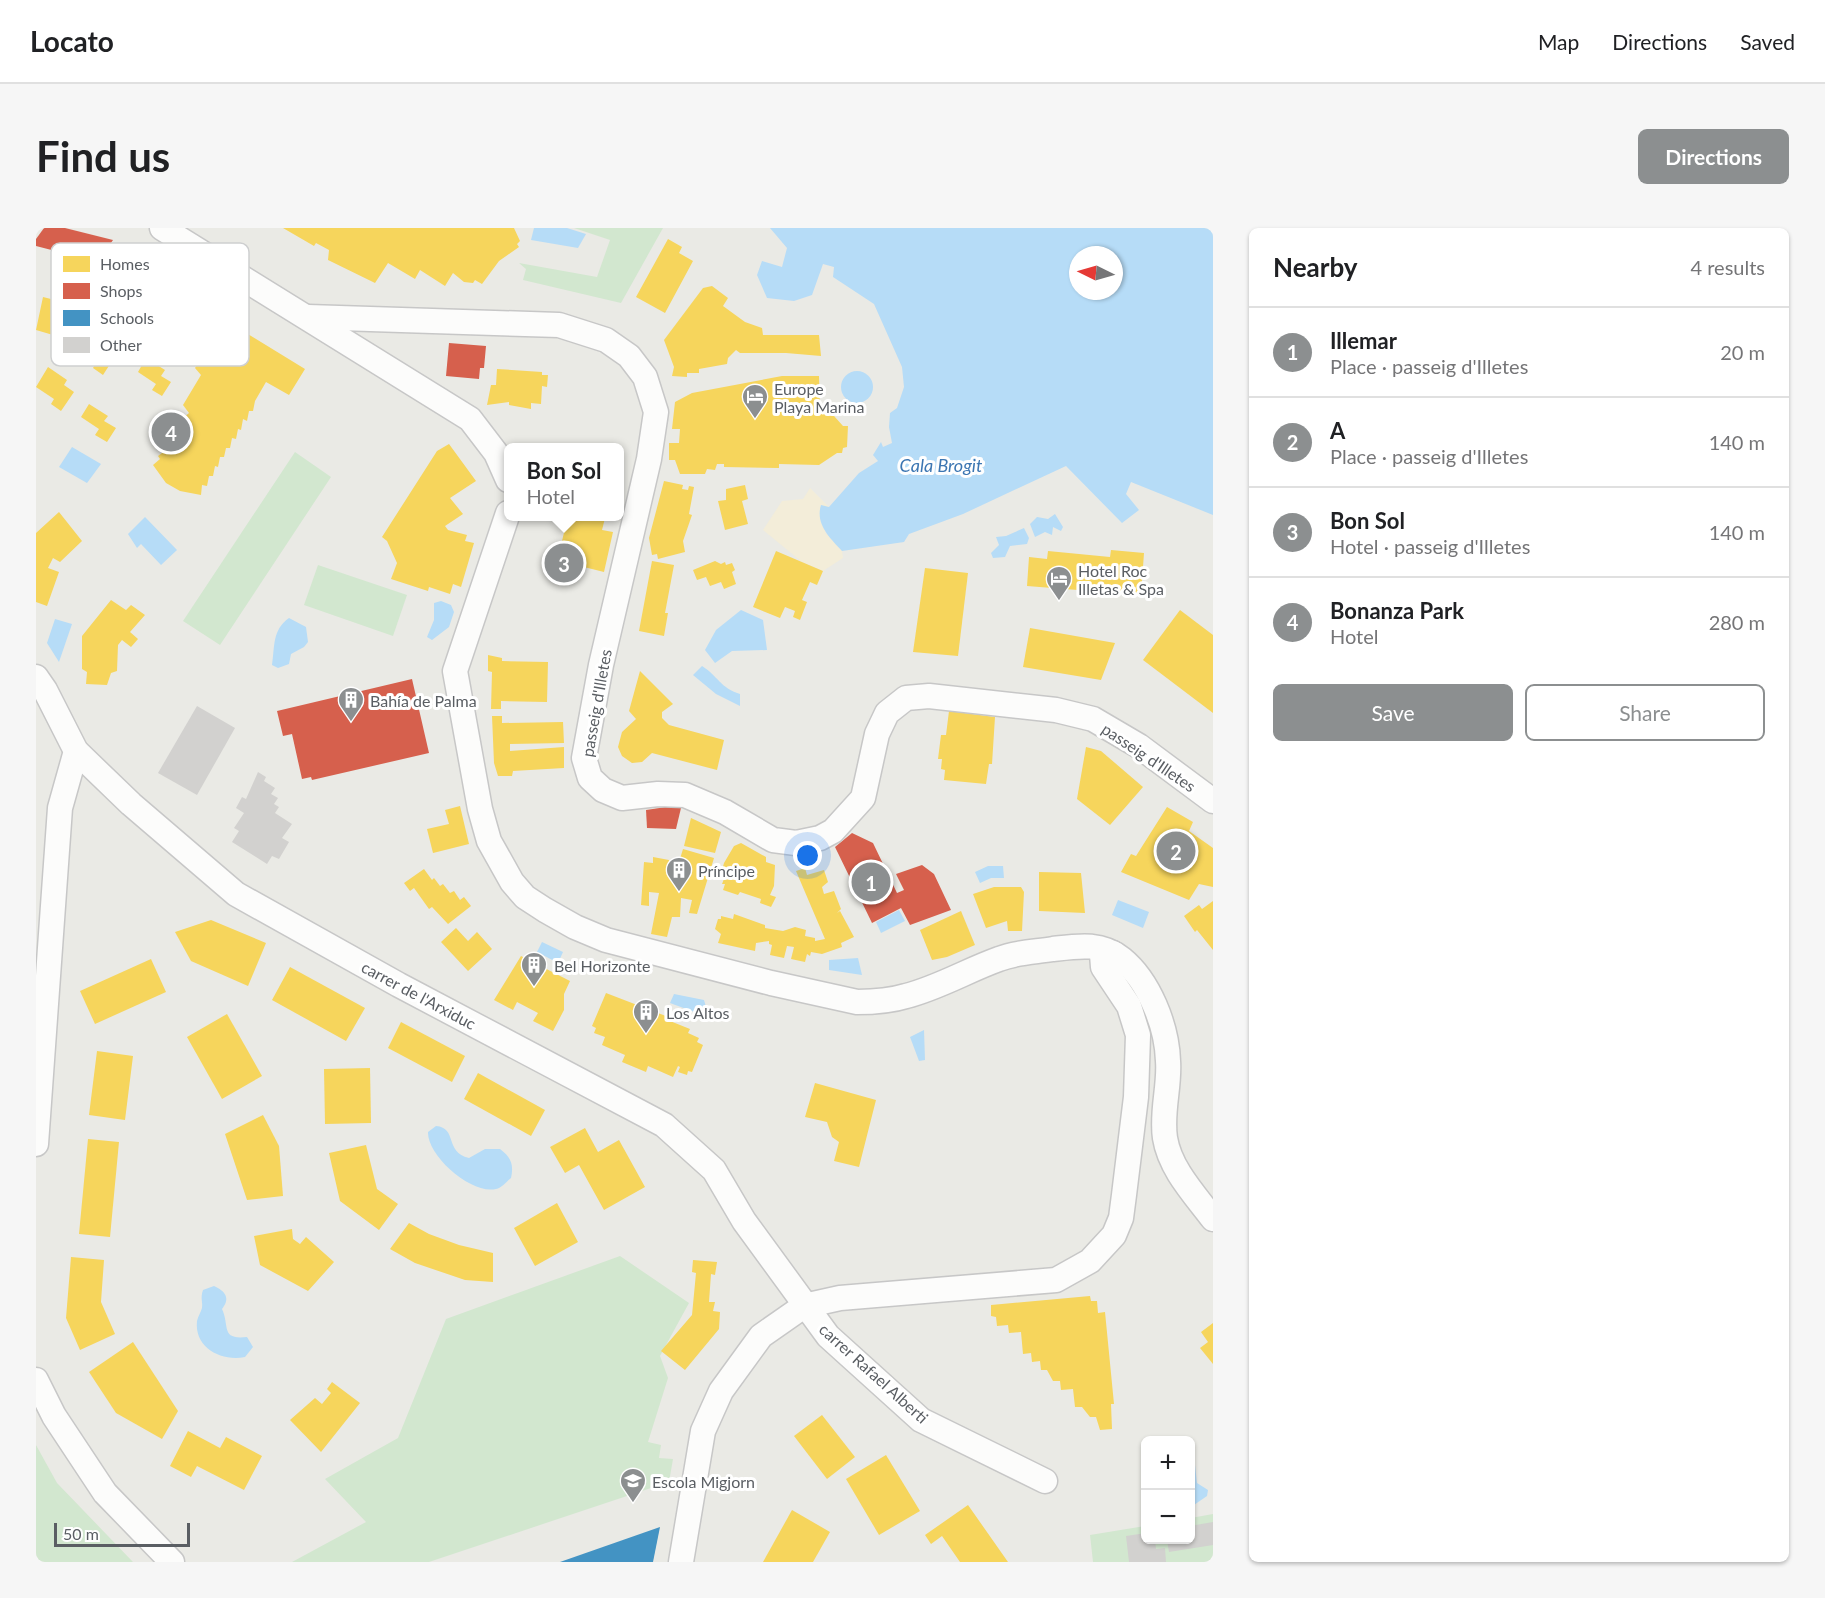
<!DOCTYPE html>
<html lang="en">
<head>
<meta charset="utf-8">
<style>
  body { margin:0; font-family:Lato,sans-serif; background:#f6f6f6; color:#202124 }
  .controls { position:absolute; right:18px; bottom:18px; display:grid; overflow:hidden; border-radius:9px; box-shadow:0 2px 4px #0004 }
  .controls button { width:54px; height:54px; display:grid; place-items:center; padding:0; border:0; border-bottom:2px solid #e0e0e0; background:#fff; color:#202124; font:30px sans-serif }
  .compass { position:absolute; left:1033px; top:18px; width:54px; height:54px; border-radius:50%; background:#fff; box-shadow:0 2px 4px #0004; rotate:275deg }
  .scale { position:absolute; left:18px; bottom:15px; width:136px; box-sizing:border-box; padding-left:6px; border:3px solid #5a5e63; border-top:0; font-size:16px; line-height:21px; white-space:nowrap; color:#5a5e63; -webkit-text-stroke:4px #fff; paint-order:stroke }
  .you { position:absolute; left:772px; top:628px; width:21px; height:21px; margin:-15px; border:4px solid #fff; border-radius:50%; background:#1a73e8; box-shadow:0 0 0 9px #1a73e833 }
  .badge { display:grid; place-items:center; width:39px; height:39px; border-radius:50%; background:#8c8f90; color:#fff; font-size:20px; font-weight:700 }
  .pin { position:absolute; translate:-50% -50%; border:3px solid #fff; box-shadow:0 2px 6px #0006 }
  .popup { position:absolute; left:468px; top:215px; width:120px; height:78px; box-sizing:border-box; display:grid; place-content:center; border-radius:9px; background:#fff; filter:drop-shadow(0 2px 4px #0005); font-size:20px; white-space:nowrap; color:#757577 }
  .popup b { font-size:22px; color:#202124 }
  .popup::after { content:''; position:absolute; left:50%; top:100%; margin-left:-12px; border:12px solid transparent; border-top-color:#fff }
  .list { margin:0; padding:0; list-style:none }
  h2 { display:flex; justify-content:space-between; align-items:center; height:78px; margin:0; padding:0 24px; font-size:26px }
  h2 small { font-size:20px; font-weight:400; color:#757577 }
  .list li { display:grid; grid-template-columns:39px 1fr auto; gap:18px; align-items:center; box-sizing:border-box; height:90px; padding:0 24px; border-top:2px solid #e0e0e0 }
  .list b { display:block; font-size:22px; white-space:nowrap }
  .list p { margin:0; font-size:20px; white-space:nowrap; color:#757577 }
  .list em { font-size:20px; font-style:normal; color:#757577 }
  .actions { display:flex; gap:12px; padding:18px 24px }
  .actions a { flex:1; padding:14px 0; border:2px solid #8c8f90; border-radius:9px; text-align:center; font-size:21px; color:#8c8f90 }
  .actions .main { background:#8c8f90; color:#fff }
  .map { position:relative; flex:none; width:1177px; height:1334px; overflow:hidden; border-radius:9px }
  header { display:flex; align-items:center; gap:36px; box-sizing:border-box; height:84px; padding:0 30px; background:#fff; border-bottom:2px solid #e0e0e0 }
  header strong { font-size:28px }
  nav { display:flex; gap:33px; margin-inline-start:auto; font-size:21px }
  .intro { display:flex; align-items:center; justify-content:space-between; box-sizing:border-box; height:144px; padding:0 36px }
  h1 { margin:0; font-size:42px }
  .button { padding:15px 27px; border-radius:9px; background:#8c8f90; color:#fff; font-size:21px; font-weight:700 }
  main { display:flex; gap:36px; padding:0 36px }
  aside { flex:1; background:#fff; border-radius:9px; box-shadow:0 2px 4px #0004 }
  .map>svg:first-child { display:block }
</style>
</head>
<body>
<header>
<strong>Locato</strong>
<nav><a>Map</a><a>Directions</a><a>Saved</a></nav>
</header>
<div class="intro"><h1>Find us</h1><a class="button">Directions</a></div>
<main>
<div class="map">
<svg width="1177" height="1334" viewBox="0 0 1177 1334">
  <rect width="100%" height="100%" fill="#eaeae5"/>
  <g fill="#d2e7cf">
    <polygon points="538,0 627,0 585,75 487,52 490,41 483,35 561,49 574,12"/>
    <polygon points="259,224 295,249 184,417 147,393"/>
    <polygon points="282,337 371,367 357,408 268,377"/>
    <polygon points="584,1028 653,1075 624,1128 632,1150 612,1214 625,1217 623,1230 637,1231 633,1254 393,1334 256,1334 330,1294 289,1251 362,1210 410,1091"/>
    <polygon points="0,1217 21,1255 97,1334 0,1334"/>
    <polygon points="1177,1286 1177,1334 1057,1334 1054,1307 1109,1298 1110,1312 1154,1312 1155,1290"/>
  </g>
  <polygon fill="#f3edd9" points="774,260 793,279 789,304 806,323 807,330 787,343 766,334 727,302 746,273 767,271"/>
  <g fill="#b6dcf7" fill-rule="evenodd">
    <polygon points="498,0 531,0 550,6 542,20 495,12"/>
    <path d="M734 0H1177V287L1095 254 1090 266 1103 282 1086 295 1030 238 927 286 873 306 868 314 806 323C794 310 779 296 785 277L793 279 823 245 842 233 837 227 845 214 847 219 856 215 853 199 854 185 861 180 868 159 866 139 838 76 797 49 798 39 787 36 776 67 758 73 731 70 721 47 726 33 746 39 751 20ZM1042 27H1078V63H1042Z"/>
    <circle cx="821" cy="159" r="16"/>
    <polygon points="36,219 65,236 51,255 23,239"/>
    <polygon points="1019,286 1027,299 1025,303 1017,299 1016,307 1009,304 999,309 994,296 1001,289 1012,291"/>
    <polygon points="109,289 141,322 125,337 105,316 101,320 92,306"/>
    <polygon points="988,300 993,310 991,316 974,318 969,329 957,330 955,325 963,317 960,309 970,308"/>
    <polygon points="405,373 415,377 418,384 413,399 396,412 391,409 398,392 398,375"/>
    <polygon points="705,382 727,392 731,422 696,423 679,435 669,422 680,402"/>
    <path d="M253 390 270 399 272 414 268 419 255 426 253 436 242 440 236 437C239 418 236 402 253 390Z"/>
    <polygon points="19,391 36,396 23,434 11,415"/>
    <path d="M666 438C682 448 684 460 704 466V478L680 466 657 447Z"/>
    <polygon points="952,638 967,638 968,650 955,650 944,655 939,644"/>
    <polygon points="1082,672 1113,684 1107,700 1076,687"/>
    <polygon points="863,682 869,693 845,705 840,694"/>
    <polygon points="506,714 527,724 522,735 501,724"/>
    <polygon points="822,730 826,747 793,742 793,732"/>
    <polygon points="638,766 668,772 670,779 661,785 634,775"/>
    <polygon points="888,802 889,832 883,833 874,809"/>
    <path d="M400 898C422 900 408 924 433 930L449 921H464C475 929 478 937 475 950 470 954 466 960 460 961 436 967 391 928 392 904Z"/>
    <path d="M178 1058C189 1063 195 1070 186 1081 194 1098 184 1112 211 1109L217 1119 209 1129C186 1134 158 1120 161 1093 162 1088 165 1084 166 1080 167 1073 164 1071 167 1062Z"/>
    <polygon points="1155,1237 1159,1237 1161,1255 1172,1262 1171,1268 1155,1279"/>
  </g>
  <g fill="#f6d55c">
    <polygon points="247,0 478,0 484,13 481,16 483,19 463,33 446,56 439,52 437,55 428,54 417,45 409,58 384,42 379,51 352,35 339,55 292,32 293,22 280,15 278,18"/>
    <polygon points="632,11 646,19 643,25 657,33 629,85 600,69"/>
    <polygon points="73,49 92,61 88,66 99,73 90,86 81,80 83,76 64,63"/>
    <polygon points="676,58 692,70 687,78 709,94 726,100 727,107 783,107 785,128 750,125 704,125 700,122 692,130 691,136 663,141 663,145 651,145 651,149 636,148 638,139 628,112 667,60"/>
    <polygon points="7,69 31,75 29,84 23,82 17,107 0,102"/>
    <polygon points="110,73 130,86 127,91 137,98 128,112 117,105 120,100 101,88"/>
    <polygon points="189,92 269,141 253,167 230,154 219,173 217,183 213,183 211,193 207,191 205,202 202,201 200,211 196,210 194,220 190,220 188,229 184,229 182,239 179,238 177,248 173,248 171,258 166,257 165,267 144,263 130,255 117,237 124,231 122,228 130,222 128,218 136,213 134,209 142,203 139,200 148,194 146,191 153,185 147,177 165,147 159,140"/>
    <polygon points="49,109 68,121 65,126 76,133 67,147 57,140 60,135 40,123"/>
    <polygon points="110,130 129,142 125,148 135,154 126,168 116,162 120,156 102,144"/>
    <polygon points="12,139 31,152 28,157 38,164 25,183 15,176 18,171 0,159"/>
    <polygon points="461,141 506,144 506,147 512,147 511,159 506,158 505,176 495,175 495,181 473,177 473,174 451,177 455,157 460,157"/>
    <polygon points="746,148 783,148 784,180 790,179 807,198 812,198 811,219 807,220 806,225 801,225 783,237 743,236 743,240 688,239 688,236 681,236 679,242 671,241 669,246 644,246 639,232 633,232 633,215 643,215 644,201 636,201 639,174 656,165"/>
    <polygon points="53,176 72,188 68,193 80,200 71,214 59,207 63,201 45,189"/>
    <polygon points="413,216 440,253 414,270 427,286 409,298 412,302 431,307 429,313 438,315 425,359 417,356 414,366 393,359 392,363 355,351 361,335 351,313 346,309 401,223"/>
    <polygon points="628,253 647,257 646,261 652,262 653,258 658,259 653,286 656,287 647,313 649,324 622,331 621,326 616,327 613,310"/>
    <polygon points="709,257 712,271 706,273 712,296 689,302 682,273 690,272 690,261"/>
    <polygon points="23,284 46,313 24,334 17,330 12,340 23,344 11,378 0,374 0,305"/>
    <polygon points="532,288 569,290 566,302 577,304 568,344 544,338 542,347 519,342"/>
    <polygon points="1075,322 1108,325 1105,367 991,358 993,329 1011,331 1012,323 1074,329"/>
    <polygon points="740,323 787,343 781,357 774,354 766,372 771,374 764,392 757,389 759,383 749,379 744,390 717,379"/>
    <polygon points="616,333 638,337 629,385 632,385 628,408 603,403"/>
    <polygon points="679,333 685,336 689,334 690,337 696,335 699,342 696,344 700,356 688,361 685,354 674,358 670,349 661,352 657,342"/>
    <polygon points="889,340 932,345 922,428 877,424"/>
    <polygon points="75,372 90,382 95,377 109,387 94,404 102,411 95,419 86,412 82,417 81,443 75,445 71,457 50,456 51,444 46,441 46,408"/>
    <polygon points="1144,382 1177,407 1177,485 1107,432"/>
    <polygon points="994,400 1079,415 1065,452 987,439"/>
    <polygon points="452,427 466,430 466,433 512,434 511,474 465,473 465,481 455,481 456,444 452,443"/>
    <polygon points="604,443 637,476 626,484 626,490 633,497 688,512 681,542 616,525 606,534 596,535 586,528 582,519 586,504 600,491 593,483"/>
    <polygon points="913,483 959,489 956,536 953,536 950,556 908,552 909,542 905,541 906,531 902,531 905,507 910,507"/>
    <polygon points="456,488 466,488 466,495 527,494 528,515 474,516 474,523 528,519 528,540 477,543 476,548 462,548 458,535"/>
    <polygon points="1050,519 1065,523 1107,559 1074,597 1041,571"/>
    <polygon points="424,578 433,616 397,625 391,601 413,596 409,582"/>
    <polygon points="1131,579 1157,594 1153,603 1177,620 1177,659 1163,656 1153,672 1085,644 1095,626 1100,628"/>
    <polygon points="655,590 685,604 679,625 648,618"/>
    <polygon points="705,615 730,629 730,634 739,637 738,658 734,667 740,669 735,679 724,675 725,671 704,664 702,667 687,662 689,656 686,656 691,643 686,642 688,635 698,618"/>
    <polygon points="647,621 678,630 661,686 653,685 656,672 645,670 644,689 636,689 631,709 615,706 623,665 613,664 613,678 605,677 608,634 617,635 617,629 633,632 633,636 648,639 649,635 643,634"/>
    <polygon points="769,640 771,647 788,642 792,654 786,659 788,666 798,663 805,681 801,685 804,683 818,709 805,715 806,719 786,726 775,724 774,728 771,726 769,734 755,731 758,719 751,718 748,730 734,727 736,717 733,716 733,713 720,715 719,723 682,715 685,706 679,701 682,691 685,691 685,688 697,691 698,686 729,697 729,700 747,703 759,699 770,702 769,708 779,710 779,713 789,711 760,643"/>
    <polygon points="388,641 396,652 398,650 404,658 407,656 414,665 418,663 424,672 428,669 435,678 412,696 396,679 393,681 378,660 374,663 368,655"/>
    <polygon points="1003,644 1045,645 1049,685 1003,683"/>
    <polygon points="958,659 985,659 988,664 986,703 972,703 971,693 950,700 937,666"/>
    <polygon points="1177,673 1177,722 1161,702 1159,704 1148,688 1163,677 1166,681"/>
    <polygon points="925,683 939,717 911,729 896,732 884,702"/>
    <polygon points="175,692 230,715 212,758 155,733 139,704"/>
    <polygon points="420,700 432,713 441,704 456,721 432,743 405,714"/>
    <polygon points="485,728 534,753 528,766 528,782 517,803 497,793 502,785 481,774 477,782 458,772"/>
    <polygon points="115,731 130,764 59,796 44,763"/>
    <polygon points="254,739 329,780 310,813 236,772"/>
    <polygon points="570,765 635,790 634,793 654,801 652,805 663,810 661,814 667,817 656,844 652,843 651,847 642,844 644,839 642,838 637,849 612,838 610,844 586,834 589,827 566,817 569,809 558,805 560,800 556,798"/>
    <polygon points="191,786 226,848 186,871 151,809"/>
    <polygon points="365,794 429,828 416,854 352,820"/>
    <polygon points="61,823 97,828 89,892 53,887"/>
    <polygon points="334,840 335,895 289,896 288,841"/>
    <polygon points="442,845 509,882 495,908 428,871"/>
    <polygon points="779,855 840,872 823,939 798,933 803,914 796,909 791,894 769,889"/>
    <polygon points="227,887 243,918 247,968 211,972 189,906"/>
    <polygon points="549,900 562,924 583,912 609,959 568,982 543,937 529,945 514,919"/>
    <polygon points="52,911 83,914 74,1009 43,1006"/>
    <polygon points="330,917 341,961 362,976 343,1002 304,973 293,925"/>
    <polygon points="521,975 542,1014 499,1038 478,1000"/>
    <polygon points="373,995 393,1006 423,1017 457,1025 457,1054 429,1052 379,1035 354,1021"/>
    <polygon points="256,1001 257,1011 264,1016 270,1009 298,1034 272,1063 224,1037 218,1008"/>
    <polygon points="35,1029 68,1032 65,1074 79,1106 44,1122 30,1090"/>
    <polygon points="657,1032 681,1034 679,1047 675,1046 673,1074 679,1074 677,1083 684,1084 683,1101 649,1142 625,1123 656,1087 660,1045 656,1044"/>
    <polygon points="1054,1068 1055,1073 1061,1073 1062,1085 1069,1084 1078,1176 1075,1176 1076,1201 1064,1202 1060,1189 1054,1189 1046,1179 1039,1179 1037,1161 1025,1162 1024,1153 1017,1153 1011,1142 1005,1142 1004,1133 996,1134 995,1125 987,1126 985,1104 973,1105 972,1097 961,1098 960,1089 955,1088 955,1077"/>
    <polygon points="1177,1095 1177,1136 1164,1120 1172,1114 1165,1104"/>
    <polygon points="97,1114 142,1183 126,1211 80,1185 53,1144"/>
    <polygon points="296,1154 324,1175 285,1224 254,1192 279,1170 286,1176 295,1165 291,1161"/>
    <polygon points="786,1187 819,1229 791,1251 758,1208"/>
    <polygon points="152,1203 184,1220 190,1209 226,1228 208,1262 161,1238 155,1249 134,1238"/>
    <polygon points="850,1227 884,1283 843,1307 810,1251"/>
    <polygon points="932,1277 972,1334 924,1334 906,1308 895,1316 889,1307"/>
    <polygon points="756,1282 794,1304 777,1334 727,1334"/>
  </g>
  <g fill="#d6604d">
    <polygon points="8,0 29,0 77,12 62,34 0,18 0,11"/>
    <polygon points="413,115 450,118 448,140 444,140 443,151 410,148"/>
    <polygon points="376,451 393,525 276,552 275,549 266,551 256,506 247,508 241,483"/>
    <polygon points="630,579 645,580 640,601 611,600 610,582"/>
    <polygon points="816,605 837,615 861,665 868,662 860,646 886,637 898,646 915,682 874,697 865,680 836,695 799,619"/>
  </g>
  <polygon fill="#4393c3" points="624,1299 617,1334 524,1334"/>
  <g fill="#d2d1cf">
    <polygon points="161,478 199,500 161,567 122,545"/>
    <polygon points="222,544 230,549 228,553 239,560 235,566 242,570 238,576 243,579 239,585 256,596 246,610 253,614 243,631 236,628 231,636 196,614 203,603 198,600 208,585 200,580 206,569 210,571"/>
    <polygon points="1177,1294 1177,1317 1133,1324 1131,1312 1154,1312 1154,1298"/>
    <polygon points="1110,1305 1110,1312 1119,1312 1120,1321 1129,1320 1130,1334 1093,1334 1090,1308"/>
  </g>
  <g fill="none" stroke-linecap="round" stroke-linejoin="round">
    <defs>
      <g id="minor">
        <polyline points="126,0 434,191 460,225 472,252"/>
        <polyline points="272,89 523,97 570,112 593,128 609,149 620,184 613,231 565,437 548,530 554,550 567,562 586,570 622,566 649,567 689,584 737,612 760,615 784,610 797,603 827,570 841,506 851,485 870,470 893,468 1020,482 1057,491 1103,518 1177,573"/>
        <path d="M472 285 419 443 444 581 453 613 476 654 489 669 509 682 539 699 570 712 735 755 821 774C838 774 854 773 870 768 902 760 932 742 963 731 981 724 998 724 1017 721 1042 718 1065 714 1086 731 1113 753 1131 798 1132 833 1134 858 1125 884 1129 910 1134 941 1159 967 1177 991"/>
        <polyline points="0,449 9,462 40,523 95,576 200,666 363,757 628,897 678,942 708,993 792,1108 885,1192 1009,1253"/>
        <polyline points="0,916 24,580 40,523"/>
        <polyline points="0,1152 18,1188 69,1265 136,1334"/>
        <polyline points="645,1334 667,1203 685,1163 725,1108 768,1078 804,1070 1020,1052 1054,1033 1078,1007 1085,990 1088,967 1100,869 1102,807 1093,778 1067,739 1066,726 1077,725"/>
      </g>
    </defs>
    <use href="#minor" stroke="#c7c7c7" stroke-width="27"/>
    <use href="#minor" stroke="#fcfcfb" stroke-width="24"/>
  </g>
  <defs>
    <symbol id="hotel-pin" viewBox="-11 -11 22 30"><path d="M0 17L-7.5 6A9.5 9.5 0 1 1 7.5 6Z" fill="#8c8f90" stroke="#fff"/><path d="M-6-4.5h1.5V1H6V5H4.5V3h-9V5H-6ZM-4 0a1.8 1.8 0 1 1 3.6 0ZM.5 0V-2.5h3Q6-2.5 6 0Z" fill="#fff"/></symbol>
    <symbol id="building-pin" viewBox="-11 -11 22 30"><path d="M0 17L-7.5 6A9.5 9.5 0 1 1 7.5 6Z" fill="#8c8f90" stroke="#fff"/><path d="M-4-6H4V6H1V3H-1V6H-4ZM-2.5-4.3h1.7v1.8h-1.7ZM.8-4.3h1.7v1.8H.8ZM-2.5-1h1.7V.8h-1.7ZM.8-1h1.7V.8H.8Z" fill="#fff"/></symbol>
    <symbol id="school-pin" viewBox="-11 -11 22 30"><path d="M0 17L-7.5 6A9.5 9.5 0 1 1 7.5 6Z" fill="#8c8f90" stroke="#fff"/><path d="M0-5L7-2L0 1L-7-2ZM-4 1L0 2.5L4 1V4Q0 6-4 4Z" fill="#fff"/></symbol>
  </defs>
  <g fill-rule="evenodd">
    <use href="#hotel-pin" x="704" y="154" width="30" height="40"/>
    <use href="#hotel-pin" x="1008" y="336" width="30" height="40"/>
    <use href="#building-pin" x="300" y="457" width="30" height="40"/>
    <use href="#building-pin" x="628" y="627" width="30" height="40"/>
    <use href="#building-pin" x="483" y="722" width="30" height="40"/>
    <use href="#building-pin" x="595" y="769" width="30" height="40"/>
    <use href="#school-pin" x="582" y="1238" width="30" height="40"/>
  </g>
  <g text-anchor="middle" dominant-baseline="central" stroke-width="6" stroke-linejoin="round" paint-order="stroke">
    <g font-size="16" fill="#5a5e63" stroke="#fff" text-anchor="start">
      <text x="738" y="160">Europe<tspan x="738" dy="18">Playa Marina</tspan></text>
      <text x="1042" y="342">Hotel Roc<tspan x="1042" dy="18">Illetas &amp; Spa</tspan></text>
      <text x="334" y="472">Bahía de Palma</text>
      <text x="662" y="642">Príncipe</text>
      <text x="518" y="737">Bel Horizonte</text>
      <text x="630" y="784">Los Altos</text>
      <text x="616" y="1253">Escola Migjorn</text>
    </g>
    <g font-size="16" fill="#5a5e63" stroke="#fff">
      <text transform="translate(560 475) rotate(-80)">passeig d'Illetes</text>
      <text transform="translate(1113 529) rotate(34)">passeig d'Illetes</text>
      <text transform="translate(383 767) rotate(28)">carrer de l'Arxiduc</text>
      <text transform="translate(838 1145) rotate(42)">carrer Rafael Alberti</text>
    </g>
    <g font-size="18" font-style="italic" fill="#3c76b2" stroke="#fff">
      <text x="905" y="237">Cala Brogit</text>
    </g>
  </g>
  <rect x="15" y="15" width="198" height="123" rx="9" fill="#fff" stroke="#cecfd0" stroke-width="1.5"/>
  <rect x="27" y="28" width="27" height="16" fill="#f6d55c"/>
  <rect x="27" y="55" width="27" height="16" fill="#d6604d"/>
  <rect x="27" y="82" width="27" height="16" fill="#4393c3"/>
  <rect x="27" y="109" width="27" height="16" fill="#d2d1cf"/>
  <g font-size="16" fill="#5a5e63">
    <text x="64" y="42">Homes</text>
    <text x="64" y="69">Shops</text>
    <text x="64" y="96">Schools</text>
    <text x="64" y="123">Other</text>
  </g>
</svg>
<div class="controls">
<button>+</button>
<button>−</button>
</div>
<svg class="compass" viewBox="-18 -18 36 36"><path d="M0-13l5 13h-10z" fill="#e53935"/><path d="M0 13l5-13h-10z" fill="#757577"/></svg>
<div class="scale">50 m</div>
<div class="you"></div>
<div class="pin badge" style="left:835px;top:654px">1</div>
<div class="pin badge" style="left:1140px;top:623px">2</div>
<div class="pin badge" style="left:528px;top:335px">3</div>
<div class="popup"><b>Bon Sol</b>Hotel</div>
<div class="pin badge" style="left:135px;top:204px">4</div>
</div>
<aside>
<h2>Nearby<small>4 results</small></h2>
<ul class="list">
<li><span class="badge">1</span><div><b>Illemar</b><p>Place · passeig d'Illetes</p></div><em>20 m</em></li>
<li><span class="badge">2</span><div><b>A</b><p>Place · passeig d'Illetes</p></div><em>140 m</em></li>
<li><span class="badge">3</span><div><b>Bon Sol</b><p>Hotel · passeig d'Illetes</p></div><em>140 m</em></li>
<li><span class="badge">4</span><div><b>Bonanza Park</b><p>Hotel</p></div><em>280 m</em></li>
</ul>
<div class="actions"><a class="main">Save</a><a>Share</a></div>
</aside>
</main>
</body>
</html>
